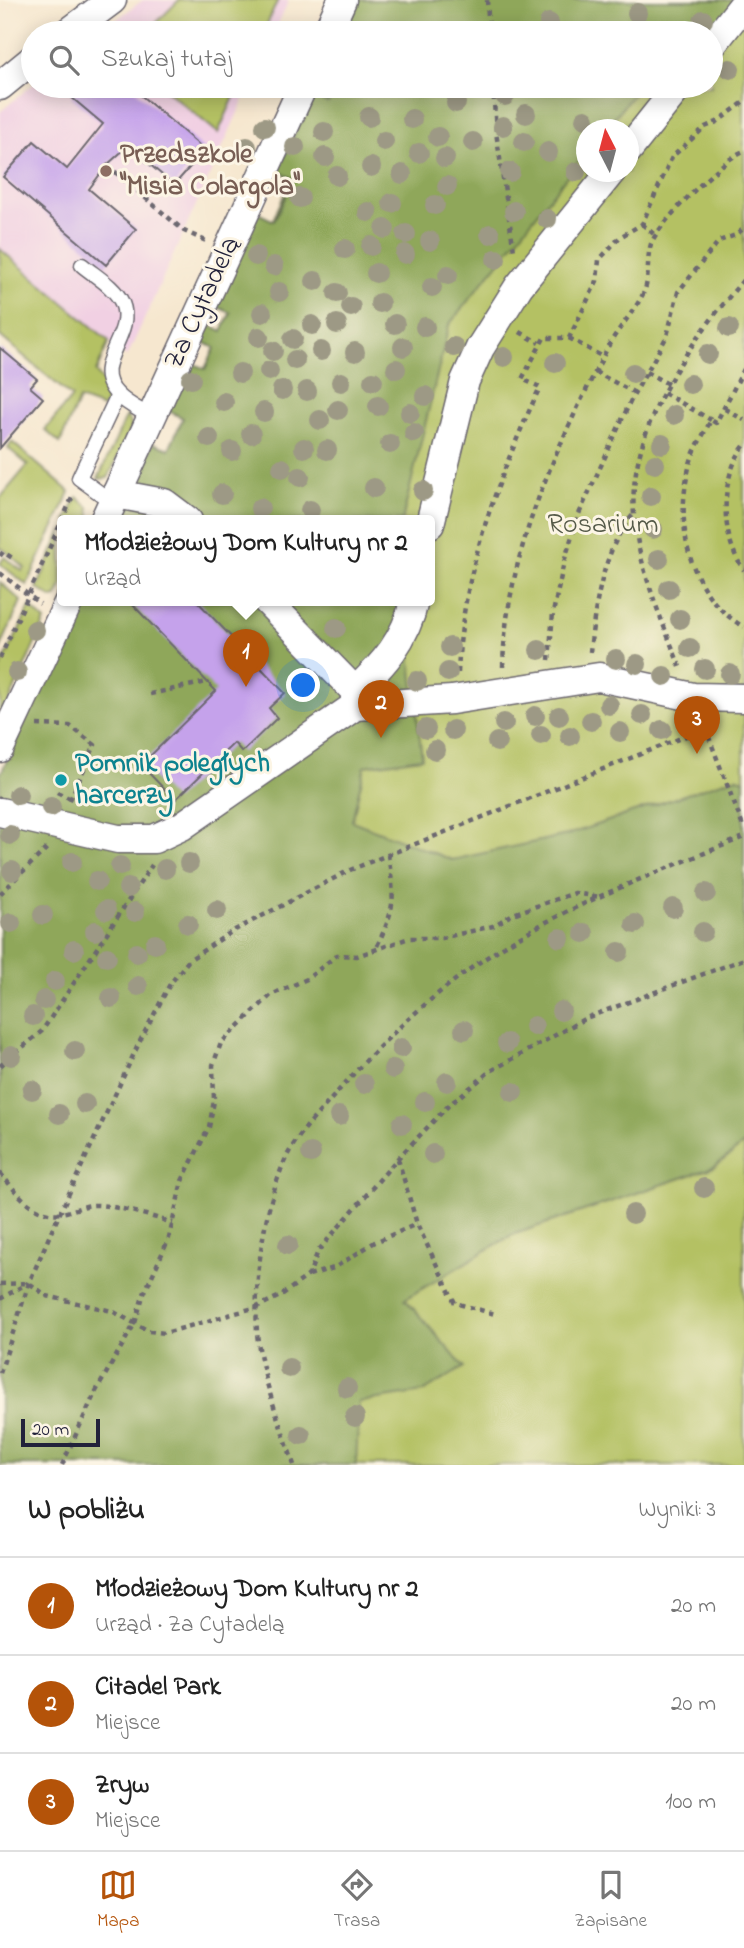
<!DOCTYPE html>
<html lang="pl">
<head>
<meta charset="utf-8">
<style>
  body { margin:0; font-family:"Indie Flower",sans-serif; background:#f2f2f2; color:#222 }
  .compass { position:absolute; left:576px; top:119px; width:63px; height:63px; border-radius:50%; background:#fff; box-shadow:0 4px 18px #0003; rotate:354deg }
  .scale { position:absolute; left:21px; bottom:18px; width:79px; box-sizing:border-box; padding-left:7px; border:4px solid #22223b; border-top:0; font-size:19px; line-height:24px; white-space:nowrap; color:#22223b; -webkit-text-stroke:5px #fcf5e5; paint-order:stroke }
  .you { position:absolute; left:304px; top:686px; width:24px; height:24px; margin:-18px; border:5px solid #fff; border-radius:50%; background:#1a73e8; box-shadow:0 0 0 10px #1a73e833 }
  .badge { display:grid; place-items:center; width:46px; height:46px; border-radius:50%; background:#b45309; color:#fff; font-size:23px; font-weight:700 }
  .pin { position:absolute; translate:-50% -58px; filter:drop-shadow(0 2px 4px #0008) }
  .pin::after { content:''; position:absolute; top:37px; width:24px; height:21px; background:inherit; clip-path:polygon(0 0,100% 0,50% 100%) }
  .popup { position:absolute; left:57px; top:515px; width:378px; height:91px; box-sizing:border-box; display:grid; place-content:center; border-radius:7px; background:#fff; filter:drop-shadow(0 2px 5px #0005); font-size:23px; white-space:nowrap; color:#767676 }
  .popup b { font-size:26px; color:#222 }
  .popup::after { content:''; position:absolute; left:50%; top:100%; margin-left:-14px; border:14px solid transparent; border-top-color:#fff }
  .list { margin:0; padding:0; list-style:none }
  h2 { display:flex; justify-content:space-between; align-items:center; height:91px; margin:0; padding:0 28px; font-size:30px }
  h2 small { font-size:23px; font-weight:400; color:#767676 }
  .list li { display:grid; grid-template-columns:46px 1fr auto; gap:21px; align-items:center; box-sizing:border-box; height:98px; padding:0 28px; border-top:2px solid #e0e0e0 }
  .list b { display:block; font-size:26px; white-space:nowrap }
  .list p { margin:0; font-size:23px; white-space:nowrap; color:#767676 }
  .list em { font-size:23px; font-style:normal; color:#767676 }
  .icon { flex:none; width:38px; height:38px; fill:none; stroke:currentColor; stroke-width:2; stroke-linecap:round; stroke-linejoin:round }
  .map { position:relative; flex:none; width:744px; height:1465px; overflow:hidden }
  .search { position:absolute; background:#fff; box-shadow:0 4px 18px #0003; left:21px; right:21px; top:21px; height:77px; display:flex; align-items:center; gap:18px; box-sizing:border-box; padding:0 24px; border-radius:38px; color:#767676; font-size:26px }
  .sheet { height:385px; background:#fff }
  nav { display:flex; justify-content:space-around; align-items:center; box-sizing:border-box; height:98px; border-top:2px solid #e0e0e0; background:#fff; font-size:19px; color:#767676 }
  nav a { display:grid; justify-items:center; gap:4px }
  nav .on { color:#b45309 }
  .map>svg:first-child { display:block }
</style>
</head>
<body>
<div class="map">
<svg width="744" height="1465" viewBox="0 0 744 1465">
  <rect width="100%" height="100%" fill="#fcf5e5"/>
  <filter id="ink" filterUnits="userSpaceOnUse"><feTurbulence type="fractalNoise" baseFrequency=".0143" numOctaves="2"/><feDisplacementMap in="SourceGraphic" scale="14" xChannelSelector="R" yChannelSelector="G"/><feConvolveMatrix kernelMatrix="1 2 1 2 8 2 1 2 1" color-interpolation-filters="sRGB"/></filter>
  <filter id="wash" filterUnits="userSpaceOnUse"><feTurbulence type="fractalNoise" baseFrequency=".00686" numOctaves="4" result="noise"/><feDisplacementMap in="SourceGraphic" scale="28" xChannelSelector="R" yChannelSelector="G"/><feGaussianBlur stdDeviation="1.57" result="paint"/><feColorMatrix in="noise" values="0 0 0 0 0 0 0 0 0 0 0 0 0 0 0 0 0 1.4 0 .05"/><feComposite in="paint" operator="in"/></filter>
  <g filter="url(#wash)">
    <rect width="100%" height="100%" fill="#f6e7cf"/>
    <g fill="#f1d0e3">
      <polygon points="143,0 289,0 274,33 98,33"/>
      <polygon points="33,84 250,86 127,357 0,249 0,112"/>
    </g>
    <g fill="#b4c164" stroke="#6b7250" stroke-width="2" fill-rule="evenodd">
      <polygon points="179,0 278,0 263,33 146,33"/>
      <path d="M744 0V1465H0V775L81 601H430V521H118L169 449 183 418 167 410 205 369 215 348 200 340 207 324 222 331 292 178 278 171 311 96 327 102 334 86H711V33ZM586 130H628V172H586Z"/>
      <polygon points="161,86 239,86 218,133"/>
      <polygon points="0,249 109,341 96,372 110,392 103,408 79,399 60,443 45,430 72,397 0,336"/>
      <polygon points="127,415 132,427 108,478 98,479"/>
      <polygon points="12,442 70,492 27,585 0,564 4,557 22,571 25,568 2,548 0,550 0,498 28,465 8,448"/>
      <polygon points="77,497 89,507 91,521 66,521"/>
      <polygon points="62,530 62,586 57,597 52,598 37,588"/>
      <polygon points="0,582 21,601 0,649"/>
      <polygon points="30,607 45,621 0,722 0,669"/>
    </g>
    <g fill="#8fa75a" stroke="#58644a" stroke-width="2">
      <polygon points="355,0 744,0 711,33 342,33"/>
      <polygon points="336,86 640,86 605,129 586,130 586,152 449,325 402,521 118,521 153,443 169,449 183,418 167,410 190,362 205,369 215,348 200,340 207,324 222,331 231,313 215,306 258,213 274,221 294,179 278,171 311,96 328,103"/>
      <polygon points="81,601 404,601 422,758 365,766 352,821 452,860 567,835 736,777 744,780 744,1144 714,1167 512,1235 405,1299 464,1367 423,1392 359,1402 356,1465 0,1465 0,775"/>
    </g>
    <g id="blocks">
      <g fill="#c5a2eb">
        <polygon points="81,86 130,86 205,150 174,185 128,146 107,165 89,189 136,229 106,265 3,177 34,141 67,169 103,124 71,97"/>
        <polygon points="0,348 37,379 30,387 43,398 0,448"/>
        <polygon points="129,601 197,601 285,693 269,708 277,718 242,752 234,743 175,800 141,765 216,691"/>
      </g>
    </g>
  </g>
  <g filter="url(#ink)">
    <use href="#blocks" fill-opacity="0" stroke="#6c676f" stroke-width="2"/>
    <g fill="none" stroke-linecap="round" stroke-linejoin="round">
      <defs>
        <g id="lane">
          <path d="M82 265C95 276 115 287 122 303 136 336 87 365 118 395 127 404 140 410 151 417"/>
          <polyline points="112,502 79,478 118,395"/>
        </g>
        <g id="street">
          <polyline points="68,33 112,0"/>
          <polyline points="327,33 342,0"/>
          <polyline points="711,46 744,4"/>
          <polyline points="0,86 33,59"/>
          <polyline points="628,150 679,86"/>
          <polyline points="116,494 164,503 188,521"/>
          <polyline points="104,521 303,86"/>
          <polyline points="430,524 465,381 480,348 519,286 611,172"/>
          <polyline points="267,601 355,691"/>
          <path d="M355 706V691C383 665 406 640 414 601"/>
          <polyline points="0,748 69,601"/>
          <polyline points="0,812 118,839 154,839 182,826 355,706 452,700 599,677 693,697 744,698"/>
        </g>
      </defs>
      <use href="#lane" stroke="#6c676f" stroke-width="17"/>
      <use href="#street" stroke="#6c676f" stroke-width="31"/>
      <g stroke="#6c676f" stroke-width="4.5" stroke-dasharray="5 5" stroke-linecap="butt">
        <polyline points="487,0 489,33"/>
        <polyline points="493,86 496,132 514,251"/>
        <polyline points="107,165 184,231 206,241"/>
        <polyline points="642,224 656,236"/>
        <polyline points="520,332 539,343"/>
        <polyline points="569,338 603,357"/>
        <path d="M744 369 716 423 711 420C704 434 694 449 690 464 674 523 687 594 744 627"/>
        <polyline points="595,372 635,393"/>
        <polyline points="646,372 668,384"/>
        <polyline points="664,393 711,420"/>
        <polyline points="725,409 744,420"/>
        <path d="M744 446C719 479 720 537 744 570"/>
        <polyline points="0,556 3,552 14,559"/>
        <polyline points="0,573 40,604"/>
        <path d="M590 652C594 610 604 543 635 513"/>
        <polyline points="0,658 72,498"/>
        <polyline points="549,660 553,613 564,562 579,514 631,400 667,336 678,292 719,241 736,235 744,228"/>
        <path d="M503 667C506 551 557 446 609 345 619 327 635 311 644 292 650 278 646 259 651 244 658 224 723 158 744 151"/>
        <path d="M680 667C659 613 629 547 634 487 642 407 694 338 744 279"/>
        <path d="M458 673C462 571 498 478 540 387L522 379 544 338H569L597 281 599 260 620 237 642 224 672 157 705 127 717 122 744 102"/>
        <polyline points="150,694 207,682"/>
        <polyline points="37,725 70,726 95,745 69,802"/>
        <polyline points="705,727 744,829"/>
        <polyline points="57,792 69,798"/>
        <polyline points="0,894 47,848"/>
        <path d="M377 946C396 906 395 899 388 855"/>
        <polyline points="0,1066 42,1031 152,865"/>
        <polyline points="398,1159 417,1224 455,1303 495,1314"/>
        <path d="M0 1173C16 1191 32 1217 61 1213 75 1211 84 1204 98 1205 118 1206 153 1217 173 1223"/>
        <polyline points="309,1275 334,1268 375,1242 417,1224"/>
        <polyline points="0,1284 29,1283 47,1296 112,1311 149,1331 165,1333 257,1307 280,1296 309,1275 318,1251 398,1158 448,1106 489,1072 586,1018 744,959"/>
        <polyline points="0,1299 28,1283"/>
        <polyline points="0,1373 29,1283 52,1230 139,1043 170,984 189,960 233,931 350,870 706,728"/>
        <polyline points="62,1465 95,1393 135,1323 143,1296 169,1238 182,1181 209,1127 214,1101 213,1065 221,1043 271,995 307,979 337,955 357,956 409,938 442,938 493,926 513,914 575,893 600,897"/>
        <path d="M294 1465C281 1427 260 1372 257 1332 254 1279 264 1204 287 1156 298 1134 317 1115 333 1097 391 1030 456 971 535 928 602 892 674 866 744 837"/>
      </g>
      <use href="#lane" stroke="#fff" stroke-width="14"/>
      <use href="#street" stroke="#fff" stroke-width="28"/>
    </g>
    <g fill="#9d9985">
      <circle cx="637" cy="13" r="10"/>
      <circle cx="703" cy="20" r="10"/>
      <circle cx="549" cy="23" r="10"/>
      <circle cx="730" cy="69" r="10"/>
      <circle cx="505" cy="96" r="10"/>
      <circle cx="456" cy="103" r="10"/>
      <circle cx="526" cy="114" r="10"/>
      <circle cx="369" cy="117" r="10"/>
      <circle cx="412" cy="119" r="10"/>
      <circle cx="585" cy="119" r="10"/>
      <circle cx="503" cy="126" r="10"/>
      <circle cx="265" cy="127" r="10"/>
      <circle cx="324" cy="132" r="10"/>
      <circle cx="438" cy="137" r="10"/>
      <circle cx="384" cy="141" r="10"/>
      <circle cx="473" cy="142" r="10"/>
      <circle cx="524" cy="142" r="10"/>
      <circle cx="247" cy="147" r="10"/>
      <circle cx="295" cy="147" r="10"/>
      <circle cx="548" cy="152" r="10"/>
      <circle cx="419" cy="153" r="10"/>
      <circle cx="325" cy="157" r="10"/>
      <circle cx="445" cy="158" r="10"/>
      <circle cx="371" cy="167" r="10"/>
      <circle cx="510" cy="172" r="10"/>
      <circle cx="576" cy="172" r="10"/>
      <circle cx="402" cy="174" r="10"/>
      <circle cx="337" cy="176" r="10"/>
      <circle cx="447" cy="186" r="10"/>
      <circle cx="300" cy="198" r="10"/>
      <circle cx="392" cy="203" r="10"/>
      <circle cx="435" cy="205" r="10"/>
      <circle cx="514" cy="211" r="10"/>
      <circle cx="368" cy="212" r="10"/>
      <circle cx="547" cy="219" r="10"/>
      <circle cx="385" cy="229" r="10"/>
      <circle cx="406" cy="234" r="10"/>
      <circle cx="490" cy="234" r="10"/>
      <circle cx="430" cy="241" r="10"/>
      <circle cx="371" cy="246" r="10"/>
      <circle cx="345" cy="249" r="10"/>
      <circle cx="405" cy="254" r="10"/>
      <circle cx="256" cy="256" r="10"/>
      <circle cx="496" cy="259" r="10"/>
      <circle cx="274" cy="266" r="10"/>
      <circle cx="376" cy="273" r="10"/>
      <circle cx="448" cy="275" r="10"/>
      <circle cx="315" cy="281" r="10"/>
      <circle cx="432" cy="287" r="10"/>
      <circle cx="279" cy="292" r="10"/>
      <circle cx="337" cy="293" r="10"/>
      <circle cx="380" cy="303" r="10"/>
      <circle cx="351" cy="307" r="10"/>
      <circle cx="262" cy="313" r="10"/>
      <circle cx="337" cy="324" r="10"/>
      <circle cx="395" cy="324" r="10"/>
      <circle cx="312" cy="325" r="10"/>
      <circle cx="425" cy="327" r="10"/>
      <circle cx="729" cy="328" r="10"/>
      <circle cx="259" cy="337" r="10"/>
      <circle cx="293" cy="339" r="10"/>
      <circle cx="403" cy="347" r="10"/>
      <circle cx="454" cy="347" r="10"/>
      <circle cx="273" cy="351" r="10"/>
      <circle cx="321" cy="351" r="10"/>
      <circle cx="355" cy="352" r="10"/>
      <circle cx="708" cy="354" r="10"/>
      <circle cx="504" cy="357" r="10"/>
      <circle cx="295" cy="360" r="10"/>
      <circle cx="555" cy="363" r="10"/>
      <circle cx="396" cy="369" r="10"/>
      <circle cx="269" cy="371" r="10"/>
      <circle cx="240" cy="373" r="10"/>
      <circle cx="633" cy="373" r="10"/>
      <circle cx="191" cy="379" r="10"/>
      <circle cx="373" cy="381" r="10"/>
      <circle cx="341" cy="382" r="10"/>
      <circle cx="690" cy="384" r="10"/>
      <circle cx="282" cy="390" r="10"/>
      <circle cx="307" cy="391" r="10"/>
      <circle cx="425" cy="396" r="10"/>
      <circle cx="224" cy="402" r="10"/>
      <circle cx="378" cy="406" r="10"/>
      <circle cx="338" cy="410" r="10"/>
      <circle cx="264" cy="412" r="10"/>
      <circle cx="410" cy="413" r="10"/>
      <circle cx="674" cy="415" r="10"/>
      <circle cx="320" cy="420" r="10"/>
      <circle cx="414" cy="433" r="10"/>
      <circle cx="251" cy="434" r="10"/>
      <circle cx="209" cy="438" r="10"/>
      <circle cx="390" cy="444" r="10"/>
      <circle cx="662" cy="444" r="10"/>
      <circle cx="304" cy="448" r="10"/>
      <circle cx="327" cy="450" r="10"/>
      <circle cx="232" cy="451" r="10"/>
      <circle cx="655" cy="464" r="10"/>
      <circle cx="282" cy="468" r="10"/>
      <circle cx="300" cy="477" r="10"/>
      <circle cx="374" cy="488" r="10"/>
      <circle cx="423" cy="491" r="10"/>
      <circle cx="222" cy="494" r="10"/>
      <circle cx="651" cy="496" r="10"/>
      <circle cx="260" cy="508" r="10"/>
      <circle cx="310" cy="510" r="10"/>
      <circle cx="653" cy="529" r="10"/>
      <circle cx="659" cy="559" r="10"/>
      <circle cx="669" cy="589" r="10"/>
      <circle cx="680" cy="619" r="10"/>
      <circle cx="336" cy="628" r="10"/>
      <circle cx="35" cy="630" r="10"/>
      <circle cx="450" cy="647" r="10"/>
      <circle cx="690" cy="648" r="10"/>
      <circle cx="539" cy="650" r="10"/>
      <circle cx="616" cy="659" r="10"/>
      <circle cx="637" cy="664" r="10"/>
      <circle cx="705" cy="669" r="10"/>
      <circle cx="17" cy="672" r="10"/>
      <circle cx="448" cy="672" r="10"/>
      <circle cx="730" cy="674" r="10"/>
      <circle cx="664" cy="676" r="10"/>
      <circle cx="417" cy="681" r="10"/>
      <circle cx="386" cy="690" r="10"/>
      <circle cx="609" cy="705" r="10"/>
      <circle cx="642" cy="715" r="10"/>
      <circle cx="535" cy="716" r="10"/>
      <circle cx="559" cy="716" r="10"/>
      <circle cx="591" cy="721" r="10"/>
      <circle cx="504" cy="723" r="10"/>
      <circle cx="426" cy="729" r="10"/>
      <circle cx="453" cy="730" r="10"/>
      <circle cx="662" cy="730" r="10"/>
      <circle cx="620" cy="732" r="10"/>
      <circle cx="541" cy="735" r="10"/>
      <circle cx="570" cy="736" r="10"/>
      <circle cx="497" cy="742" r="10"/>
      <circle cx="435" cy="750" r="10"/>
      <circle cx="18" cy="795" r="10"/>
      <circle cx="51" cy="807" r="10"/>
      <circle cx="10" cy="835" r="10"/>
      <circle cx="72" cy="862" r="10"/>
      <circle cx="189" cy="863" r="10"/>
      <circle cx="120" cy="866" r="10"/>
      <circle cx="165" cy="869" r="10"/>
      <circle cx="12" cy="871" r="10"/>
      <circle cx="97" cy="881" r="10"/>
      <circle cx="128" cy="888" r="10"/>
      <circle cx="706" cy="893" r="10"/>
      <circle cx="673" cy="908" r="10"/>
      <circle cx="106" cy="910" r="10"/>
      <circle cx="217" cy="910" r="10"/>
      <circle cx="135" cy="912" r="10"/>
      <circle cx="43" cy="915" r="10"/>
      <circle cx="11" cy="923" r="10"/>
      <circle cx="188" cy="924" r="10"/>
      <circle cx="635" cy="924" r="10"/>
      <circle cx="95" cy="931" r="10"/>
      <circle cx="703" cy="932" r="10"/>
      <circle cx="584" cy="933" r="10"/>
      <circle cx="560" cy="938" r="10"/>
      <circle cx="155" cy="944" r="10"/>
      <circle cx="74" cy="950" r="10"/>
      <circle cx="619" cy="952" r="10"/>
      <circle cx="137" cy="953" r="10"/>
      <circle cx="107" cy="957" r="10"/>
      <circle cx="55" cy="981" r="10"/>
      <circle cx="138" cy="986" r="10"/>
      <circle cx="111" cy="998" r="10"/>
      <circle cx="44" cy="1000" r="10"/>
      <circle cx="561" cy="1011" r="10"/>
      <circle cx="33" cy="1016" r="10"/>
      <circle cx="534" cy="1026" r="10"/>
      <circle cx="464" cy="1030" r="10"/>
      <circle cx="507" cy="1043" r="10"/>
      <circle cx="401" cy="1048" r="10"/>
      <circle cx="75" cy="1051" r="10"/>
      <circle cx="11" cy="1056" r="10"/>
      <circle cx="393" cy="1069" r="10"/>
      <circle cx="447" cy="1082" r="10"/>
      <circle cx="364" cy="1084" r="10"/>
      <circle cx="32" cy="1090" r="10"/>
      <circle cx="513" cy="1092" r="10"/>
      <circle cx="425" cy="1102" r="10"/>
      <circle cx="85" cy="1104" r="10"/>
      <circle cx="59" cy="1114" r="10"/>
      <circle cx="339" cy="1116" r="10"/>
      <circle cx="402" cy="1124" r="10"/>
      <circle cx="311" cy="1153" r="10"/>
      <circle cx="433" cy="1154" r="10"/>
      <circle cx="704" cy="1188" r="10"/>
      <circle cx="633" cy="1214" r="10"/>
      <circle cx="288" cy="1245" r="10"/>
      <circle cx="289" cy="1368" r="10"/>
      <circle cx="347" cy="1388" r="10"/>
      <circle cx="355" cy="1417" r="10"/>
      <circle cx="301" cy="1435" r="10"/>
    </g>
  </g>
  <circle fill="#8d6e63" stroke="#fcf5e5" stroke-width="2.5" cx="106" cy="171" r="7"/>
  <circle fill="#0f9aa8" stroke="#fcf5e5" stroke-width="2.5" cx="61" cy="780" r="7"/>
  <g text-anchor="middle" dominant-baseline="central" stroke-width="6" stroke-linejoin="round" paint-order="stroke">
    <g font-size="28" font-weight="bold" fill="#785e54" stroke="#fcf5e5" text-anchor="start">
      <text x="120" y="155">Przedszkole<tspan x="120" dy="32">"Misia Colargola"</tspan></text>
    </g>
    <g font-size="28" fill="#22223b" stroke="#fcf5e5">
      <text transform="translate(203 303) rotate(-65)">Za Cytadelą</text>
    </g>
    <g font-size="28" fill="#555a49" stroke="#fcf5e5">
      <text x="603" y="525">Rosarium</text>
    </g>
    <g font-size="28" font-weight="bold" fill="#0d838f" stroke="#fcf5e5" text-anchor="start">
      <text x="75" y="764">Pomnik poległych<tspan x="75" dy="32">harcerzy</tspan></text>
    </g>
  </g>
</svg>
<svg class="compass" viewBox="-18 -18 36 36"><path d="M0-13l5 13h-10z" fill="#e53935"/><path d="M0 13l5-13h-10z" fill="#767676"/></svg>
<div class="scale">20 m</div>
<div class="you"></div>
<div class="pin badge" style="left:246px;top:687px">1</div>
<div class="popup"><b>Młodzieżowy Dom Kultury nr 2</b>Urząd</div>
<div class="pin badge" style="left:381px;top:738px">2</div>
<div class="pin badge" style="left:697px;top:754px">3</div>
<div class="search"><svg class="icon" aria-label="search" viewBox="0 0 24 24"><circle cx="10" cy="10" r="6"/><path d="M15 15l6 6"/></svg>Szukaj tutaj</div>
</div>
<section class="sheet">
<h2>W pobliżu<small>Wyniki: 3</small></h2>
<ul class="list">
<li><span class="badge">1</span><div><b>Młodzieżowy Dom Kultury nr 2</b><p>Urząd · Za Cytadelą</p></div><em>20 m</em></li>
<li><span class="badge">2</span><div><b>Citadel Park</b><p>Miejsce</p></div><em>20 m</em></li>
<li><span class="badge">3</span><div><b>Zryw</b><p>Miejsce</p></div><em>100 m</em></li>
</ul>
</section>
<nav>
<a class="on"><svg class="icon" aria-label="map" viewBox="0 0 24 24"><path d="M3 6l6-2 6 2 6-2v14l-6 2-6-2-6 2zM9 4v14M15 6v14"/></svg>Mapa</a>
<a><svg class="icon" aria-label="directions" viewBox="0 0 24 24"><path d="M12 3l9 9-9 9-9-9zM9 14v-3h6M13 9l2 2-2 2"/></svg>Trasa</a>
<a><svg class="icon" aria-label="saved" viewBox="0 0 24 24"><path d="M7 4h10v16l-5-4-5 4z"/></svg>Zapisane</a>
</nav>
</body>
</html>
